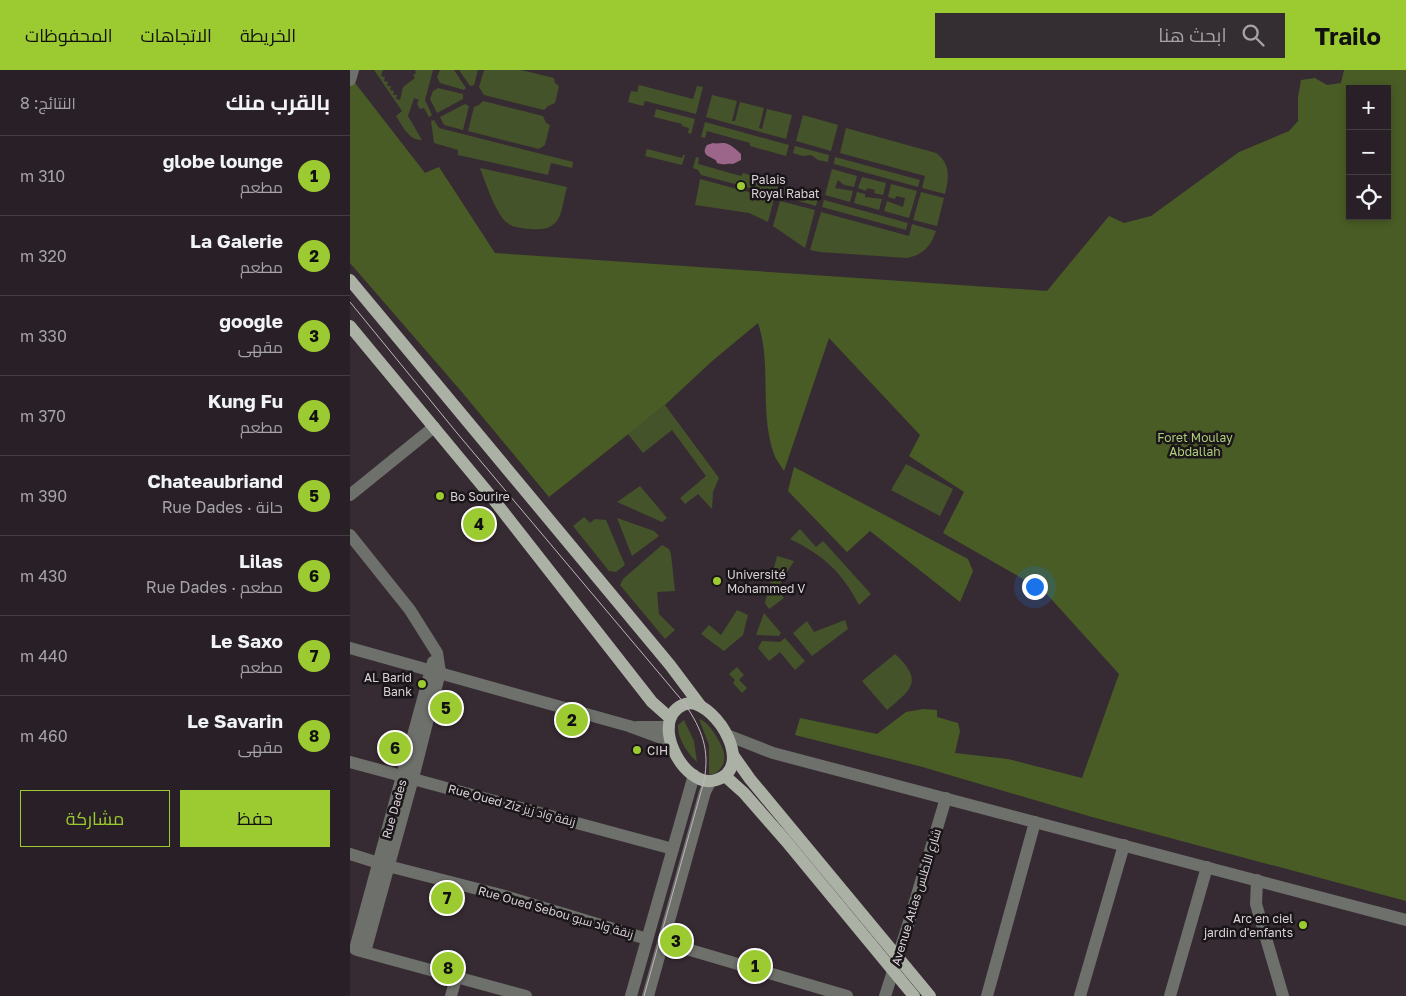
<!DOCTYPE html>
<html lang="ar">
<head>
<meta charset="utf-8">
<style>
  body { margin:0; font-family:"Golos Text",Cairo,sans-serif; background:#342d32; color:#f1f3f6; direction:rtl }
  .controls { position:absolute; right:15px; top:15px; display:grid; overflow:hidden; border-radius:0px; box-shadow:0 2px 8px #0003 }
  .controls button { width:45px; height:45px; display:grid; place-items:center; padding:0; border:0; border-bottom:1px solid #443e43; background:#282026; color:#f1f3f6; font:25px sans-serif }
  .you { position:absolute; left:684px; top:516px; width:18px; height:18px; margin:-12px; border:4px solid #fff; border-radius:50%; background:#1a73e8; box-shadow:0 0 0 8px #1a73e833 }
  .badge { display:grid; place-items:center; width:32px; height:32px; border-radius:50%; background:#9cca31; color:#111; font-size:16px; font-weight:700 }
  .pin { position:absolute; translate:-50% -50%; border:2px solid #fff; box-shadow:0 1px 5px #0006 }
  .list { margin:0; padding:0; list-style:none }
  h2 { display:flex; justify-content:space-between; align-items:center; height:65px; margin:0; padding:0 20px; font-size:21px }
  h2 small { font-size:16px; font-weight:400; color:#a5a3a7 }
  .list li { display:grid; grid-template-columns:32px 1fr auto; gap:15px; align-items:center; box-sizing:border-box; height:80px; padding:0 20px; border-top:1px solid #443e43 }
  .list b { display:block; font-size:19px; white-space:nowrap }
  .list p { margin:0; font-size:16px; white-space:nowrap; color:#a5a3a7 }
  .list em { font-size:16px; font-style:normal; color:#a5a3a7 }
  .actions { display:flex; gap:10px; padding:15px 20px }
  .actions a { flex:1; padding:11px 0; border:1px solid #9cca31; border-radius:0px; text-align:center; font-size:18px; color:#9cca31 }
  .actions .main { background:#9cca31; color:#111 }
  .icon { flex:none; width:28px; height:28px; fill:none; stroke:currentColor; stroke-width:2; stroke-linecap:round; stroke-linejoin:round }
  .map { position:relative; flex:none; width:1056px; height:926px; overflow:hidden; direction:ltr }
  header { display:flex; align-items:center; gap:30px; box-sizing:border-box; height:70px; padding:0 25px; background:#9cca31; color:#111 }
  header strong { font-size:24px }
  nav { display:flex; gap:28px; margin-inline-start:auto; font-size:18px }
  .search { width:350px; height:45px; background:#342d32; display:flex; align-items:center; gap:12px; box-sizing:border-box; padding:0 18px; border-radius:0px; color:#a5a3a7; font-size:19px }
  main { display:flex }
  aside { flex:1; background:#282026 }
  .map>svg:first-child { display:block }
</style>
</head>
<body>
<header>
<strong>Trailo</strong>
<div class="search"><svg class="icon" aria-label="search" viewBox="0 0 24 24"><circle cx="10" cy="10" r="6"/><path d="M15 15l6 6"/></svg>ابحث هنا</div>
<nav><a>الخريطة</a><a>الاتجاهات</a><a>المحفوظات</a></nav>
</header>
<main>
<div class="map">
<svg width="1056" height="926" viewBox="0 0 1056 926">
  <rect width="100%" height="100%" fill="#362b32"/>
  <g fill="#44532a">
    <path d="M24 0H33L31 6 35 7 34 11 38 12 37 16H41L40 20 44 21 43 25H47L46 29 50 30 53 17 65 8 63 5 66 3 65 0H83L75 30 82 45 79 47 74 38 70 39 67 34 69 30 64 28 58 46 72 70C59 71 52 55 46 46L52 41Z"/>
    <polygon points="90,0 104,0 116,18 114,20 90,13 87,7"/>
    <polygon points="109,0 128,0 124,15 120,16"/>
    <polygon points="134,0 171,0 204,8 205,13 209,16 205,33 198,36 194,40 134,25 129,17"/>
    <polygon points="289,15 343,29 347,16 353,17 346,44 295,31 293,36 278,32 281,21 287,22"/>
    <polygon points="88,18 113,24 113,29 87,43 80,29 83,21"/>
    <polygon points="362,25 387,31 382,51 385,51 390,32 414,38 409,58 412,59 417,39 442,45 436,69 356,47"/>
    <polygon points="133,31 193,46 196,53 200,55 195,75 189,79 118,61 124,37 129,35"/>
    <polygon points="115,34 119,36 113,60 94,55 90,47"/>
    <polygon points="306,39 345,49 341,64 338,63 339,58 332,56 332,54 304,47"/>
    <polygon points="453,45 488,55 481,81 446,71"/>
    <polygon points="84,50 89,58 223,92 222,98 201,93 198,105 108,85 108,80 84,73 81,51"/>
    <polygon points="355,52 439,75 436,86 400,76 400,73 357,61 355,68 351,67"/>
    <path d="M496 58 586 83C601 94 599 108 595 124L572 118 575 106 490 83Z"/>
    <polygon points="445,76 479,85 478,92 468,90 461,85 453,86 443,83"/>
    <polygon points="297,79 332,88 333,85 335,85 332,95 295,86"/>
    <polygon points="346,87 349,88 348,94 391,106 393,103 429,113 426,125 351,105 348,100 343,98"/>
    <polygon points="485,87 570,110 568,117 484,94"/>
    <path d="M130 98 217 117C210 143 213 162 180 159 171 158 162 158 155 151 145 141 135 111 130 98Z"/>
    <polygon points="482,99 507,106 504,117 494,115 488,110 485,118 503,121 500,132 475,125"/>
    <polygon points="512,107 536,113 533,125 524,123 525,120 517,118 516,121 508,118"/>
    <polygon points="350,109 424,129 418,152 399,143 345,135"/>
    <polygon points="541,114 567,121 559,148 534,141 537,131 553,137 555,128 546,126 545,129 538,127"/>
    <polygon points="434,118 444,121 450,126 458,125 468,128 466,136 431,126"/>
    <polygon points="507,122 515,124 515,127 532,129 529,140 504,133"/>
    <polygon points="571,122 594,128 587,156 563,150"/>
    <polygon points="474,130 558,153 556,160 472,137"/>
    <polygon points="430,131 465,140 455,178 423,156"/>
    <path d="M471 142 559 166 562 154 586 161C581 176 573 185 557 188L470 182 460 180Z"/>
    <polygon points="315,335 369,408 363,422 362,439 348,424 335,434 330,428 356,406 322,360 293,383 278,364"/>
    <polygon points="556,394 603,419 590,446 541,420"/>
    <polygon points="290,416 317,448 312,452 267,432"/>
    <polygon points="234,447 240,453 245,449 256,450 275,495 266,502 259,501 223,456"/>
    <polygon points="267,448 304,461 309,466 282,486"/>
    <path d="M450 459 466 477 473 471 521 524 509 535C492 502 473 485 440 469Z"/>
    <polygon points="312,475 319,479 321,484 325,521 307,522 309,544 325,560 315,569 270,515 273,509"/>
    <polygon points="427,486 444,491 429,515 425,517 434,528 419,539 415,533"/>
    <polygon points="387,540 398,545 393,565 374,581 351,564 359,555 371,565"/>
    <polygon points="414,543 431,563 429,566 406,565"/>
    <polygon points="495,550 498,559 462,586 443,563 457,551 464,562"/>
    <polygon points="435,568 455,591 445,600 430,582 419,591 408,578 412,571 430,572"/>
    <path d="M545 584C574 611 562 619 537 640L512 611Z"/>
    <polygon points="387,597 394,605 389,610 397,618 392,623 383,613 385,610 379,604"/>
    <path d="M349 649C357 652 361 658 366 666 374 679 381 693 364 704H359V675Z"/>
    <path d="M334 650 344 671 347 692C338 684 327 668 328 655Z"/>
  </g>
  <g fill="#495c25" fill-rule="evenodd">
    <path d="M994 0H1056V831L742 747 569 696 445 665 450 648 527 664 556 642 573 639 587 640V647L608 653 610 661 605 683 658 689 732 708 769 604 694 521 593 463 614 422 559 386 570 365 479 268 434 401C431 396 426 390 424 384 409 341 422 295 408 253L361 292 315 335 199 427 111 321 0 193V16L2 9 75 103 89 97 145 183 697 221 759 146 774 153 801 146 889 82 939 61 948 51V27L951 10 965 8 977 15 991 13ZM1000 19H1037V146H1000Z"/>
    <polygon points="444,397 618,489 623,501 610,532 520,461 497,482 438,421"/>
  </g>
  <path fill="#9b6689" d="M363 73C366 74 369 73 372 73 379 72 387 80 391 84V90L383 94C378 93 376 95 371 94 364 93 369 92 364 89 358 86 351 84 357 75Z"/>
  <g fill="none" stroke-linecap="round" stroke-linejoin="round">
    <g stroke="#6e706b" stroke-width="12">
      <polyline points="0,10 3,0"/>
      <polyline points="0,425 84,357"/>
      <polyline points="0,465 60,540 87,583 90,602 63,708 15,882"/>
      <polyline points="0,578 279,656 320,671"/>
      <polyline points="287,657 319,657"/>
      <polyline points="377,665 423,683 1056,850"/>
      <polyline points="0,692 323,779"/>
      <polyline points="0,784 38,796 155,826 297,869"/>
      <polyline points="907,810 906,834 933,926"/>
      <polyline points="313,872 497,926"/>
      <polyline points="5,879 83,592"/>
      <polyline points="7,880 176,926"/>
      <polyline points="101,926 106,908"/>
      <polyline points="281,926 344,705"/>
      <polyline points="298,926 348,747 355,722 360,712"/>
      <polyline points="535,926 558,855 596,728"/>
      <polyline points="637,926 685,752"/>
      <polyline points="730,926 774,775"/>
      <polyline points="820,926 857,797"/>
    </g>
    <g stroke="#acb1a6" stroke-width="12">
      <polyline points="0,210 320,595 350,635"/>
      <polyline points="0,256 140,425 302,632 320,648"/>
      <path d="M340 633C368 635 405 698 366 710 332 721 294 641 340 633Z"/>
      <polyline points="383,685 400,709 580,926"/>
      <polyline points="375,706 394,723 436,771 564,926"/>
    </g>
    <path stroke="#bfb6bc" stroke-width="1" d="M0 232 107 363 335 634C352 660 360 679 354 711L294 926"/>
  </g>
  <g fill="#9cca31" stroke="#1a1518" stroke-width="2">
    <circle cx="391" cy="116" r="5"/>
    <circle cx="90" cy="426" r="5"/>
    <circle cx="367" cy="511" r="5"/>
    <circle cx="72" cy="614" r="5"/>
    <circle cx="287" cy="680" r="5"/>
    <circle cx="953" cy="855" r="5"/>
  </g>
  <g text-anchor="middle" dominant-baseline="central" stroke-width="5" stroke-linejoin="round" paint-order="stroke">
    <g font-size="12" fill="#dad2d7" stroke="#1a1518" text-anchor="start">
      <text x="401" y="109">Palais<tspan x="401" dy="14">Royal Rabat</tspan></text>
      <text x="100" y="426">Bo Sourire</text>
      <text x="377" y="504">Université<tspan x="377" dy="14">Mohammed V</tspan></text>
      <text x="62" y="607" text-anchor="end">AL Barid<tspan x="62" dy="14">Bank</tspan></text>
      <text x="297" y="680">CIH</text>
      <text x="943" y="848" text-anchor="end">Arc en ciel<tspan x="943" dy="14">jardin d'enfants</tspan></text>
    </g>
    <g font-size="12" fill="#aecc7a" stroke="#1a1518">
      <text x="845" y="367">Foret Moulay<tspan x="845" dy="14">Abdallah</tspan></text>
    </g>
    <g font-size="12" fill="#dad2d7" stroke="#1a1518">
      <text transform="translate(162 735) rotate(15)">Rue Oued Ziz زنقة واد زيز</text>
      <text transform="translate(44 739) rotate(-74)">Rue Dades</text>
      <text transform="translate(566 827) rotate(-73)">Avenue Atlas شارع الأطلس</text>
      <text transform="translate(206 842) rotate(16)">Rue Oued Sebou زنقة واد سبو</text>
    </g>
  </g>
</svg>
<div class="controls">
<button>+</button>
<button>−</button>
<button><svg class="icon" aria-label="locate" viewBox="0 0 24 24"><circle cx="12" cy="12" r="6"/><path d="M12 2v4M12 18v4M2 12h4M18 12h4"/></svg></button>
</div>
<div class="you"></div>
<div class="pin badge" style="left:405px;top:896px">1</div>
<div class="pin badge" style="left:222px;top:650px">2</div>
<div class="pin badge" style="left:326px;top:871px">3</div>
<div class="pin badge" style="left:129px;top:454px">4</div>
<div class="pin badge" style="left:96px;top:638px">5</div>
<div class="pin badge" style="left:45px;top:678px">6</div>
<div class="pin badge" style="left:97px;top:828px">7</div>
<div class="pin badge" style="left:98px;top:898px">8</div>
</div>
<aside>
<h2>بالقرب منك<small>النتائج: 8</small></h2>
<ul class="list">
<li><span class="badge">1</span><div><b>globe lounge</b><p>مطعم</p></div><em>310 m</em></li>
<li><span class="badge">2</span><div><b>La Galerie</b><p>مطعم</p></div><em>320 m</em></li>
<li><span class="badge">3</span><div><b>google</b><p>مقهى</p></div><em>330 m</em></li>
<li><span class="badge">4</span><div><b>Kung Fu</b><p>مطعم</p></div><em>370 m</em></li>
<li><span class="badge">5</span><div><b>Chateaubriand</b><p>حانة · Rue Dades</p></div><em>390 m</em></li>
<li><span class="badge">6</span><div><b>Lilas</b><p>مطعم · Rue Dades</p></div><em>430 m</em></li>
<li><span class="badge">7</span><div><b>Le Saxo</b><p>مطعم</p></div><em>440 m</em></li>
<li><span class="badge">8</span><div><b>Le Savarin</b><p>مقهى</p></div><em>460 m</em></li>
</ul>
<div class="actions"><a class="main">حفظ</a><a>مشاركة</a></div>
</aside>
</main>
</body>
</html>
